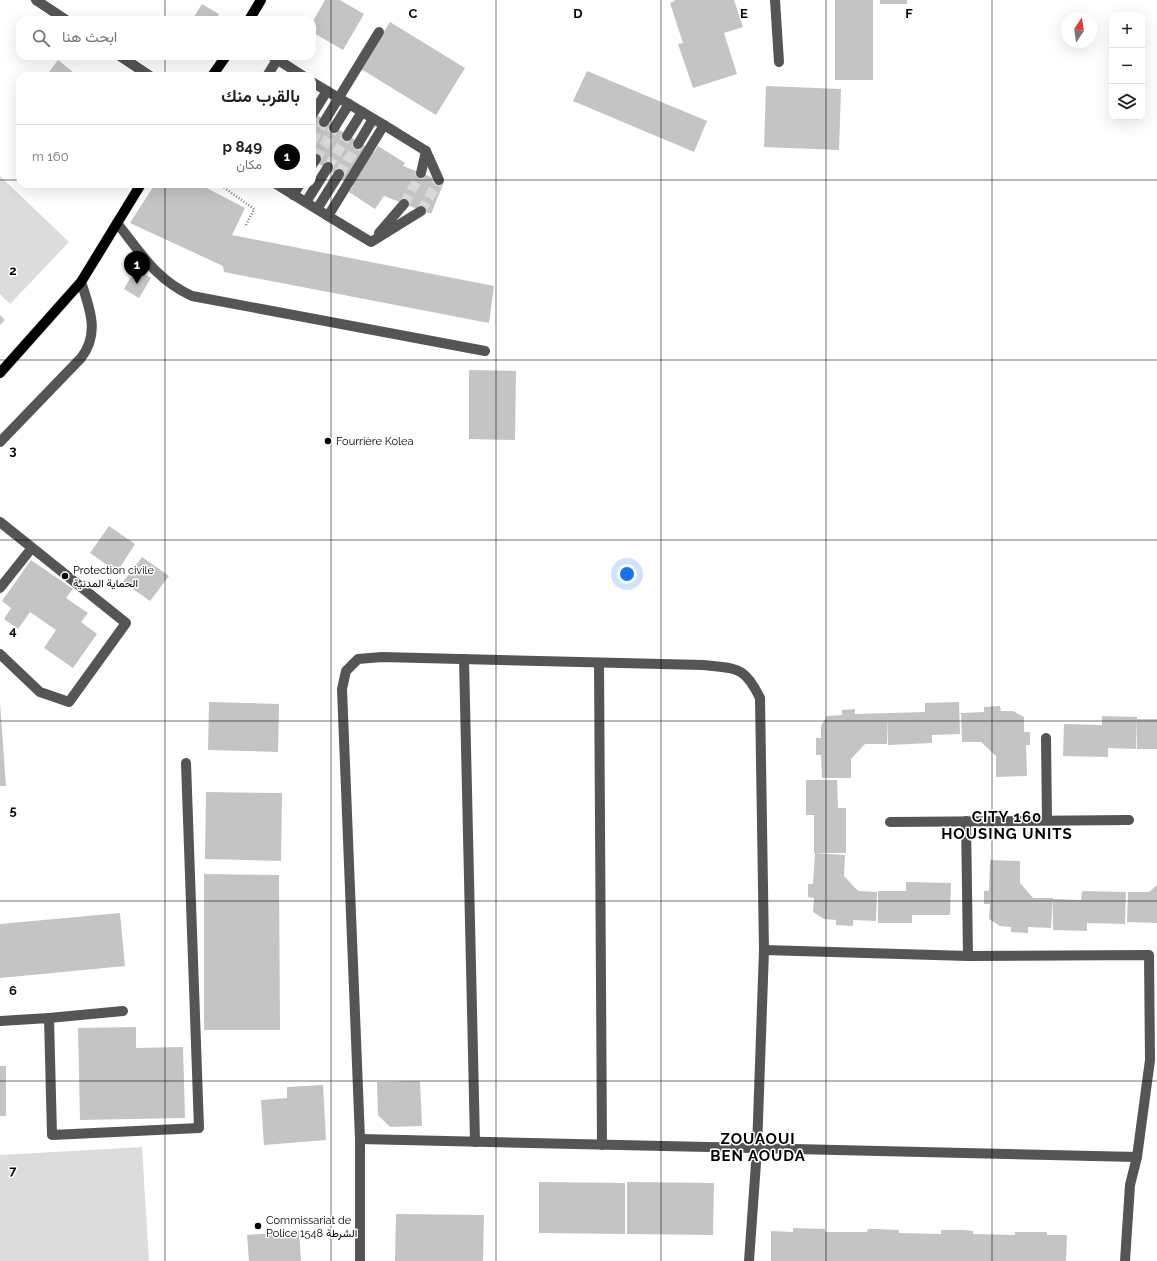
<!DOCTYPE html>
<html lang="ar">
<head>
<meta charset="utf-8">
<style>
  body { margin:0; font-family:Raleway,Vazirmatn,sans-serif; background:#f2f2f2; color:#202124; direction:rtl }
  .controls { position:absolute; right:12px; top:12px; display:grid; overflow:hidden; border-radius:8px; box-shadow:0 4px 16px #0002 }
  .controls button { width:36px; height:36px; display:grid; place-items:center; padding:0; border:0; border-bottom:1px solid #e0e0e0; background:#fff; color:#202124; font:20px sans-serif }
  .compass { position:absolute; left:1061px; top:12px; width:36px; height:36px; border-radius:50%; background:#fff; box-shadow:0 4px 16px #0002; rotate:13deg }
  .you { position:absolute; left:627px; top:574px; width:14px; height:14px; margin:-10px; border:3px solid #fff; border-radius:50%; background:#1a73e8; box-shadow:0 0 0 6px #1a73e833 }
  .badge { display:grid; place-items:center; width:26px; height:26px; border-radius:50%; background:#000; color:#fff; font-size:13px; font-weight:700 }
  .pin { position:absolute; translate:-50% -33px; filter:drop-shadow(0 1px 2px #0008) }
  .pin::after { content:''; position:absolute; top:21px; width:14px; height:12px; background:inherit; clip-path:polygon(0 0,100% 0,50% 100%) }
  .list { margin:0; padding:0; list-style:none }
  h2 { display:flex; justify-content:space-between; align-items:center; height:52px; margin:0; padding:0 16px; font-size:17px }
  h2 small { font-size:13px; font-weight:400; color:#757577 }
  .list li { display:grid; grid-template-columns:26px 1fr auto; gap:12px; align-items:center; box-sizing:border-box; height:64px; padding:0 16px; border-top:1px solid #e0e0e0 }
  .list b { display:block; font-size:15px; white-space:nowrap }
  .list p { margin:0; font-size:13px; white-space:nowrap; color:#757577 }
  .list em { font-size:13px; font-style:normal; color:#757577 }
  .icon { flex:none; width:22px; height:22px; fill:none; stroke:currentColor; stroke-width:2; stroke-linecap:round; stroke-linejoin:round }
  .map { position:relative; flex:none; width:1157px; height:1261px; overflow:hidden; direction:ltr }
  .search { position:absolute; background:#fff; box-shadow:0 4px 16px #0002; left:16px; top:16px; width:300px; height:44px; display:flex; align-items:center; gap:10px; box-sizing:border-box; padding:0 14px; border-radius:12px; color:#757577; font-size:15px }
  .panel { position:absolute; background:#fff; box-shadow:0 4px 16px #0002; left:16px; top:72px; width:300px; height:116px; border-radius:12px; direction:rtl }
  .map>svg:first-child { display:block }
</style>
</head>
<body>
<div class="map">
<svg width="1157" height="1261" viewBox="0 0 1157 1261">
  <rect width="100%" height="100%" fill="#fff"/>
  <g fill="#dcdcdc">
    <polygon points="0,176 69,242 10,304 0,294"/>
    <polygon points="142,1147 149,1261 0,1261 0,1155"/>
  </g>
  <g fill="#c4c4c4">
    <polygon points="325,0 340,0 364,14 343,50 312,32 312,23"/>
    <polygon points="674,0 734,0 743,27 724,33 737,74 693,88 678,44 683,43 670,3 675,1"/>
    <rect x="835" y="0" width="38" height="80"/>
    <rect x="880" y="0" width="27" height="4"/>
    <polygon points="202,4 219,14 216,20 192,20"/>
    <polygon points="390,22 465,68 436,115 361,69"/>
    <polygon points="58,60 78,76 46,76"/>
    <polygon points="587,71 707,121 694,152 573,101"/>
    <polygon points="766,86 841,89 839,150 764,147"/>
    <polygon points="312,112 374,152 378,146 405,163 403,166 444,182 431,214 384,196 375,209 349,192 353,186 312,159"/>
    <polygon points="155,184 199,184 245,208 232,235 494,286 489,323 224,272 223,266 130,223"/>
    <polygon points="135,269 151,278 139,298 124,289"/>
    <polygon points="0,315 5,320 0,325"/>
    <polygon points="469,370 516,371 515,440 469,439"/>
    <polygon points="109,526 135,544 117,572 90,553"/>
    <polygon points="142,557 169,576 150,601 123,582"/>
    <polygon points="31,560 73,589 66,598 88,613 81,622 97,634 73,668 44,648 56,630 30,612 18,629 4,619 11,608 2,601"/>
    <polygon points="209,702 279,704 278,752 208,750"/>
    <polygon points="959,702 960,734 932,735 932,743 888,745 887,718 887,744 865,744 851,759 851,778 822,778 821,755 816,755 816,738 821,738 821,726 827,716 842,715 842,710 855,709 855,714 925,712 925,703"/>
    <polygon points="0,703 6,786 0,786"/>
    <polygon points="1000,706 1001,711 1013,711 1024,717 1024,732 1030,732 1030,745 1026,745 1027,776 996,777 996,756 981,742 962,742 961,713 984,712 984,707"/>
    <polygon points="1102,716 1137,717 1136,749 1108,748 1108,757 1063,756 1064,724 1102,725"/>
    <rect x="1137" y="719" width="20" height="30"/>
    <polygon points="806,780 837,780 838,808 846,808 846,853 814,853 814,815 806,815"/>
    <polygon points="206,792 282,793 281,861 205,859"/>
    <polygon points="815,853 845,855 844,876 858,891 877,892 876,921 853,920 853,926 836,925 836,920 824,919 813,912 814,898 808,897 808,884 813,884"/>
    <polygon points="990,860 1020,861 1020,883 1033,898 1053,898 1051,928 1028,927 1028,933 1011,932 1011,927 1000,926 989,919 990,904 984,904 984,891 989,891"/>
    <polygon points="204,874 279,875 280,1030 204,1030"/>
    <polygon points="906,882 951,883 950,915 912,915 912,923 878,923 878,891 906,891"/>
    <polygon points="1157,885 1157,923 1127,922 1128,892 1149,892"/>
    <polygon points="1082,891 1126,892 1125,924 1087,923 1087,931 1053,930 1053,899 1081,900"/>
    <polygon points="120,913 125,966 0,978 0,924"/>
    <polygon points="136,1027 136,1048 183,1047 185,1118 80,1120 78,1028"/>
    <rect x="0" y="1066" width="6" height="50"/>
    <polygon points="420,1081 422,1126 390,1127 378,1115 377,1082"/>
    <polygon points="323,1085 326,1140 264,1145 261,1100 287,1098 287,1087"/>
    <polygon points="539,1182 625,1183 625,1234 539,1233"/>
    <polygon points="627,1182 714,1183 713,1235 627,1234"/>
    <polygon points="396,1214 484,1215 483,1261 395,1261"/>
    <polygon points="793,1228 825,1229 825,1232 867,1232 868,1229 876,1229 899,1230 899,1233 941,1234 941,1230 964,1230 973,1231 973,1234 1015,1235 1015,1232 1047,1232 1047,1235 1067,1235 1066,1261 771,1261 771,1231 793,1232"/>
    <polygon points="299,1231 301,1261 249,1261 247,1235"/>
  </g>
  <g fill="none" stroke-linecap="round" stroke-linejoin="round">
    <g stroke="#d9d9d9" stroke-width="10" stroke-dasharray="10 5" stroke-linecap="butt">
      <polyline points="312,141 324,122"/>
      <polyline points="316,159 334,128"/>
      <polyline points="328,167 347,136"/>
      <polyline points="339,174 358,144"/>
      <polyline points="404,204 421,173"/>
      <polyline points="421,211 439,180"/>
    </g>
    <defs>
      <g id="major">
        <polyline points="249,20 261,0"/>
        <polyline points="212,76 226,56"/>
        <polyline points="0,373 81,282 141,184"/>
      </g>
    </defs>
    <use href="#major" stroke="#dbdbdb" stroke-width="11"/>
    <polyline stroke="#777" stroke-width="2.5" stroke-dasharray="1 2" stroke-linecap="butt" points="219,184 254,209 245,227"/>
    <g stroke="#555" stroke-width="10">
      <polyline points="36,0 66,20"/>
      <polyline points="775,0 779,62"/>
      <polyline points="120,56 150,76"/>
      <polyline points="272,56 303,76"/>
      <polyline points="267,76 277,60"/>
      <polyline points="312,115 327,91"/>
      <polyline points="324,122 379,32"/>
      <polyline points="384,125 426,151 439,180"/>
      <polyline points="334,128 349,104"/>
      <polyline points="347,136 362,112"/>
      <polyline points="358,144 373,119"/>
      <polyline points="312,165 316,159"/>
      <polyline points="421,173 426,151"/>
      <polyline points="276,184 328,216 384,125 312,82"/>
      <polyline points="293,195 300,184"/>
      <polyline points="306,202 328,167"/>
      <polyline points="317,209 339,174"/>
      <polyline points="328,216 371,242 421,211"/>
      <path d="M117 223C141 253 155 279 192 296L485 351"/>
      <polyline points="379,233 404,204"/>
      <path d="M0 442 81 358C100 334 90 309 81 282"/>
      <polyline points="0,522 126,623 69,702 40,692 0,654"/>
      <polyline points="0,588 31,549"/>
      <polyline points="464,659 475,1142"/>
      <polyline points="599,663 602,1145"/>
      <polyline points="1046,738 1047,820"/>
      <polyline points="966,821 968,956"/>
      <polyline points="890,822 1129,820"/>
      <polyline points="764,950 968,956 1149,955 1150,1060 1137,1157 1130,1185 1125,1261"/>
      <polyline points="49,1018 123,1011"/>
      <polyline points="0,1021 49,1018 52,1135 199,1128 186,763"/>
      <polyline points="360,1139 1137,1157"/>
      <path d="M360 1261V1139L342 689 346 671 358 659 382 657 703 665C736 669 744 665 760 698L764 950 757 1149 749 1261"/>
    </g>
    <use href="#major" stroke="#000" stroke-width="10"/>
  </g>
  <path fill="none" stroke="#000" stroke-width="1" stroke-opacity="0.55" d="M165 0V20M331 0V1261M496 0V1261M661 0V1261M826 0V1261M992 0V1261M165 56V76M0 180H20M312 180H1157M165 184V1261M0 360H1157M0 540H1157M0 721H1157M0 901H1157M0 1081H1157"/>
  <g fill="#000" stroke="#fff" stroke-width="1.5">
    <circle cx="328" cy="441" r="4"/>
    <circle cx="65" cy="576" r="4"/>
    <circle cx="258" cy="1226" r="4"/>
  </g>
  <g text-anchor="middle" dominant-baseline="central" stroke-width="3" stroke-linejoin="round" paint-order="stroke">
    <g font-size="11" fill="#000" stroke="#fff" text-anchor="start">
      <text x="336" y="441">Fourrière Kolea</text>
      <text x="73" y="570">Protection civile<tspan x="73" dy="13">الحماية المدنية</tspan></text>
      <text x="266" y="1220">Commissariat de<tspan x="266" dy="13">Police 1548 الشرطة</tspan></text>
    </g>
    <g font-size="15" font-weight="bold" letter-spacing="1" fill="#000" stroke="#fff">
      <text x="1007" y="817">CITY 160<tspan x="1007" dy="17">HOUSING UNITS</tspan></text>
      <text x="758" y="1139">ZOUAOUI<tspan x="758" dy="17">BEN AOUDA</tspan></text>
    </g>
  </g>
  <g font-size="13" text-anchor="middle" font-weight="bold" fill="#000" stroke="#fff" stroke-width="3" stroke-linejoin="round" paint-order="stroke">
    <text x="413" y="18">C</text>
    <text x="578" y="18">D</text>
    <text x="744" y="18">E</text>
    <text x="909" y="18">F</text>
    <text x="13" y="275">2</text>
    <text x="13" y="455">3</text>
    <text x="13" y="635">4</text>
    <text x="13" y="815">5</text>
    <text x="13" y="995">6</text>
    <text x="13" y="1175">7</text>
  </g>
</svg>
<div class="controls">
<button>+</button>
<button>−</button>
<button><svg class="icon" aria-label="layers" viewBox="0 0 24 24"><path d="M12 4l9 5-9 5-9-5zM3 14l9 5 9-5"/></svg></button>
</div>
<svg class="compass" viewBox="-18 -18 36 36"><path d="M0-13l5 13h-10z" fill="#e53935"/><path d="M0 13l5-13h-10z" fill="#757577"/></svg>
<div class="you"></div>
<div class="pin badge" style="left:137px;top:284px">1</div>
<div class="search"><svg class="icon" aria-label="search" viewBox="0 0 24 24"><circle cx="10" cy="10" r="6"/><path d="M15 15l6 6"/></svg>ابحث هنا</div>
<section class="panel">
<h2>بالقرب منك<small></small></h2>
<ul class="list">
<li><span class="badge">1</span><div><b>p 849</b><p>مكان</p></div><em>160 m</em></li>
</ul>
</section>
</div>
</body>
</html>
